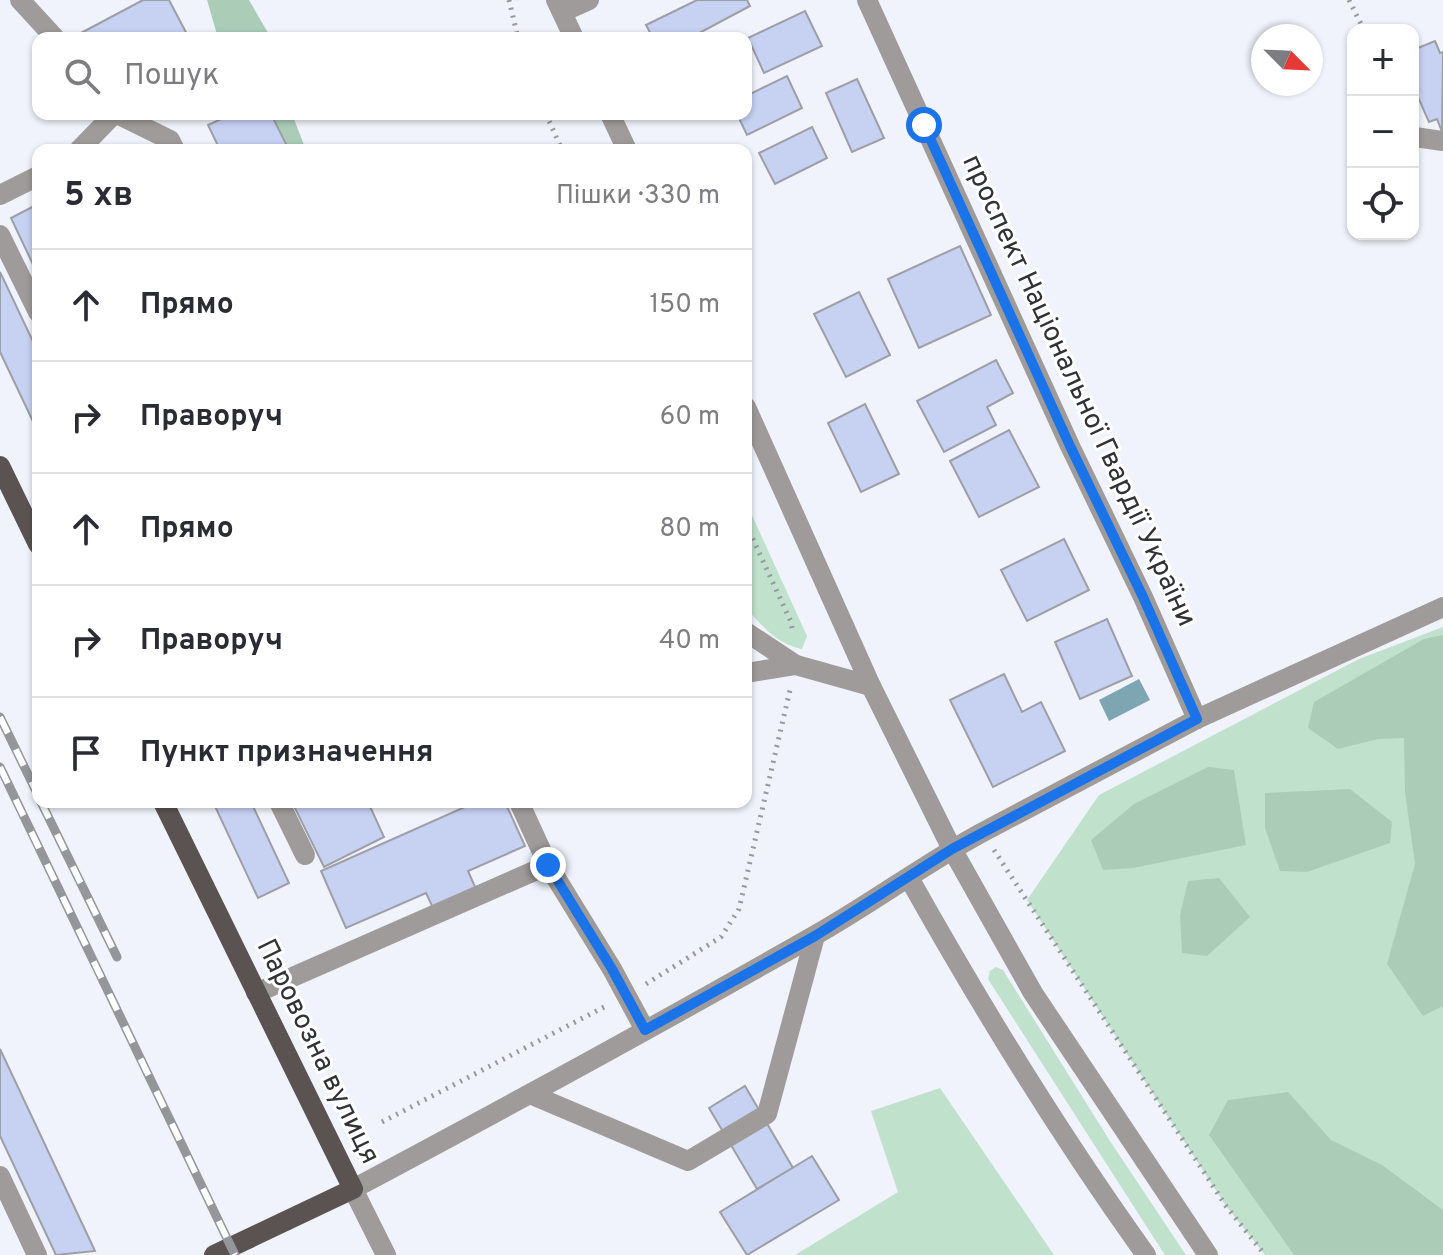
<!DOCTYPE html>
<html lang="uk">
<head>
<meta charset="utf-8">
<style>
  body { margin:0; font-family:Overpass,sans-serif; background:#f2f2f3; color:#2b2b33 }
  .controls { position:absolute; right:24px; top:24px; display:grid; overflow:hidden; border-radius:16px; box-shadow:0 2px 6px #0004 }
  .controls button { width:72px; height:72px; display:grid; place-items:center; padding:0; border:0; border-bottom:2px solid #e1e1e2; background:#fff; color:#2b2b33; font:40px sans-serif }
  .compass { position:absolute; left:1251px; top:24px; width:72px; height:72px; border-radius:50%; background:#fff; box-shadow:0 2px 6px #0004; rotate:114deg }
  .stop { position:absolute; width:24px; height:24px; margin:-18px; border:6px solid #1a73e8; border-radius:50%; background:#fff }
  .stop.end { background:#1a73e8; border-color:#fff; box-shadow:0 2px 8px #0008 }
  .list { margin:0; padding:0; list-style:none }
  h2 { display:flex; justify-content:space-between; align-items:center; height:104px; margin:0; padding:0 32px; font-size:34px }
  h2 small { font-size:26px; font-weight:400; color:#7c7c81 }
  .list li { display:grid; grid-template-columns:52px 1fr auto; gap:24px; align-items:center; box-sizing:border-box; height:112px; padding:0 32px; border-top:2px solid #e1e1e2 }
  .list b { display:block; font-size:30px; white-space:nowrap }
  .list em { font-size:26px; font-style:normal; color:#7c7c81 }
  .icon { flex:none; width:44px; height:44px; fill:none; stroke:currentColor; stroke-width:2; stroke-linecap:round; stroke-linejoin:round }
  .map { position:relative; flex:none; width:1443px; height:1255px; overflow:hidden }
  .search { position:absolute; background:#fff; box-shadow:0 2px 6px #0004; left:32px; top:32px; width:720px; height:88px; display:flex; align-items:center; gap:20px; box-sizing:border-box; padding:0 28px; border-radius:16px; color:#7c7c81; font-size:30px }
  .panel { position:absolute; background:#fff; box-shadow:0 2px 6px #0004; left:32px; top:144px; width:720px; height:664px; border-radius:16px }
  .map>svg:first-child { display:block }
</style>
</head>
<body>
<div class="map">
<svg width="1443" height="1255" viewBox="0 0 1443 1255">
  <rect width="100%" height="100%" fill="#f0f3fb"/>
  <g fill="#c0e1cc">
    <path d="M746 502 807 636 802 649C777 644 762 626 746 608Z"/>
    <polygon points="1443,627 1443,1255 1265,1255 1226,1206 1027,900 1099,795 1359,659"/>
    <polygon points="996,967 1003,970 1110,1141 1186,1255 1165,1255 1152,1235 988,979 990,971"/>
    <polygon points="940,1088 1054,1255 795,1255 898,1192 871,1111"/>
  </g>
  <g fill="#abcdb8">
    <polygon points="207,0 249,0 271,38 218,38"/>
    <polygon points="271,114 292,114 306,150 289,150"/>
    <polygon points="1443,635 1443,1006 1423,1016 1387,964 1415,864 1405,792 1404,738 1378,739 1338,749 1308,728 1314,702 1424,639"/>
    <polygon points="1208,767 1234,770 1246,845 1133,868 1103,870 1091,840 1134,804"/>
    <polygon points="1350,789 1392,822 1390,843 1307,872 1280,871 1265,828 1265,793"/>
    <polygon points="1219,878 1250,917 1207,956 1182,953 1180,915 1188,881"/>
    <polygon points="1288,1092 1331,1140 1382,1165 1443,1210 1443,1255 1294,1255 1209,1135 1228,1100"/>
  </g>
  <polygon fill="#7da5b2" points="1139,679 1150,700 1109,721 1099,700"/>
  <g fill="#c7d1f2" stroke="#9d9fa6" stroke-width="2">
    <polygon points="143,0 169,0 189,38 84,38 81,33"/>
    <polygon points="697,0 747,0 750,6 690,38 653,38 646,25"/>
    <polygon points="805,11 822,46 764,73 748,38"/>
    <polygon points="1435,41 1440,53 1443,52 1442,132 1437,119 1429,122 1413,86 1413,50"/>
    <polygon points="787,76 802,108 747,135 737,114 746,114 746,96"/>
    <polygon points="857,79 884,138 852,152 826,93"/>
    <polygon points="232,114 271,114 289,150 220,150 208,125"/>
    <polygon points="812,127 827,158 775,184 759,153"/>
    <polygon points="38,204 38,275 11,218"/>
    <polygon points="960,246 991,315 919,348 888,279"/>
    <polygon points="0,272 38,352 38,432 0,352"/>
    <polygon points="859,292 890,355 846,377 814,314"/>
    <polygon points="996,360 1013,393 987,407 996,425 944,452 917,401"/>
    <polygon points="865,404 899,474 861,492 828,423"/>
    <polygon points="1009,430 1039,487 979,517 950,461"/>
    <polygon points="1064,539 1089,590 1027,621 1001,570"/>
    <polygon points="1107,619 1132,676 1080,699 1055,642"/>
    <polygon points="1004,674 1022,712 1041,702 1065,751 993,787 950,700"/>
    <polygon points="213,802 251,802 289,883 258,898"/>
    <polygon points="292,802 368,802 384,837 324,867"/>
    <polygon points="476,802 505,802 525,846 468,871 476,889 433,908 426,893 346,928 321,871"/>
    <polygon points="0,1049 95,1251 56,1255 0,1136"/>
    <polygon points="745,1086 793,1168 757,1189 709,1108"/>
    <polygon points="812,1156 839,1200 747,1255 720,1212"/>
  </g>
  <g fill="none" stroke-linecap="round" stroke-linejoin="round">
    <g stroke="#97999f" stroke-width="5" stroke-dasharray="2 6" stroke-linecap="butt">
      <polyline points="509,0 518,38"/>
      <polyline points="1349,0 1364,30"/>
      <polyline points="546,114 562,150"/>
      <polyline points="746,524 791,622 793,633"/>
      <polyline points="994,850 1226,1206 1265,1255"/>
      <polyline points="646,984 721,937 739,909 790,690"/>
      <polyline points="382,1122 606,1006"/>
    </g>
    <g stroke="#9f9b9a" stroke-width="20">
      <polyline points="20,0 55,38"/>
      <polyline points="556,0 574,38"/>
      <polyline points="867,0 1070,446 1143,597 1197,719"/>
      <polyline points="562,12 589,0"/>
      <polyline points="117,114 170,140 175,150"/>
      <polyline points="610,114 627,150"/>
      <polyline points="1415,137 1443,141"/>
      <polyline points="79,150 114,114"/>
      <polyline points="0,195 38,176"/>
      <polyline points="0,235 38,312"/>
      <polyline points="746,407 871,686 952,849 1033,993 1208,1255"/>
      <polyline points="746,632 796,665 871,686"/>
      <polyline points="746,673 796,665"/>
      <polyline points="279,802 305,855"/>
      <polyline points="519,802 548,865"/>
      <path d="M909 878C982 1008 1059 1134 1146 1255"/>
      <polyline points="256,993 548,865 612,969 645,1030"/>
      <polyline points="530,1094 688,1161 767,1114 815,936"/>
      <polyline points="0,1176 37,1255"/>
      <path d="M386 1255 353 1189C507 1107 661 1023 812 937 871 904 924 864 983 832L1197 719 1443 607"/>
    </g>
    <g stroke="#5a5352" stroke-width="20">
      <polyline points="0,466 38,544"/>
      <polyline points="163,802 353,1189 214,1255"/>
    </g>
    <defs>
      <g id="rail">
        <polyline points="0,717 38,795"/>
        <polyline points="0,767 235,1255"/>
        <polyline points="41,802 117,957"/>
      </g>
    </defs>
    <use href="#rail" stroke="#94969c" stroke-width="9"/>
    <use href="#rail" stroke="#fff" stroke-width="6" stroke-dasharray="18" stroke-linecap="butt"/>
  </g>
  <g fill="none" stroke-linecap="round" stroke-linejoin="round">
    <polyline stroke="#1a73e8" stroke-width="10" points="548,865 612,969 645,1030 815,936 952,849 1197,719 1143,597 1070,446 924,125"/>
  </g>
  <g text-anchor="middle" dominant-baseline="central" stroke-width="6" stroke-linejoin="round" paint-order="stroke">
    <g font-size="28" fill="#313235" stroke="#fff">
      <text transform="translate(1078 391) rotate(65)">проспект Національної Гвардії України</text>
      <text transform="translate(317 1052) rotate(64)">Паровозна вулиця</text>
    </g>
  </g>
</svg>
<div class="controls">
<button>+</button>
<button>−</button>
<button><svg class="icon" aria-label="locate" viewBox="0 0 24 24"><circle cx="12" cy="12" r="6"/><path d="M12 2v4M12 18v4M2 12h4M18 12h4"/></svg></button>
</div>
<svg class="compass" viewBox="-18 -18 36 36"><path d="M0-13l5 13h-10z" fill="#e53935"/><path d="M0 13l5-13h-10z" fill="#7c7c81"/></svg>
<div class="stop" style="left:924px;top:125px"></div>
<div class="stop end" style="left:548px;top:865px"></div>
<div class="search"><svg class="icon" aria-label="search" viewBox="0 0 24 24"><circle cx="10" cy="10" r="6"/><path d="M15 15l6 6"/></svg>Пошук</div>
<section class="panel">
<h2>5 хв<small>Пішки · 330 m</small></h2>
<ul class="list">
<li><svg class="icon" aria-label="ahead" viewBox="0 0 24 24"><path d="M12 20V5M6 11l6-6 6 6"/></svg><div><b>Прямо</b></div><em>150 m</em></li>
<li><svg class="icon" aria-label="right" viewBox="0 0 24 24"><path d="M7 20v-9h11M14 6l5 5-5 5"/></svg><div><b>Праворуч</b></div><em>60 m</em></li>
<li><svg class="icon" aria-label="ahead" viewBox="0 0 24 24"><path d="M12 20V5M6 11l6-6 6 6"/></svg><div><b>Прямо</b></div><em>80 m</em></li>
<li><svg class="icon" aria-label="right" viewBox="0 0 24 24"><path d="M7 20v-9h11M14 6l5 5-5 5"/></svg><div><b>Праворуч</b></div><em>40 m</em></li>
<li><svg class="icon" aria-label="arrive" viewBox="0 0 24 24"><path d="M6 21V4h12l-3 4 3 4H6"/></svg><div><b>Пункт призначення</b></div></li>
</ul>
</section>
</div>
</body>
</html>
